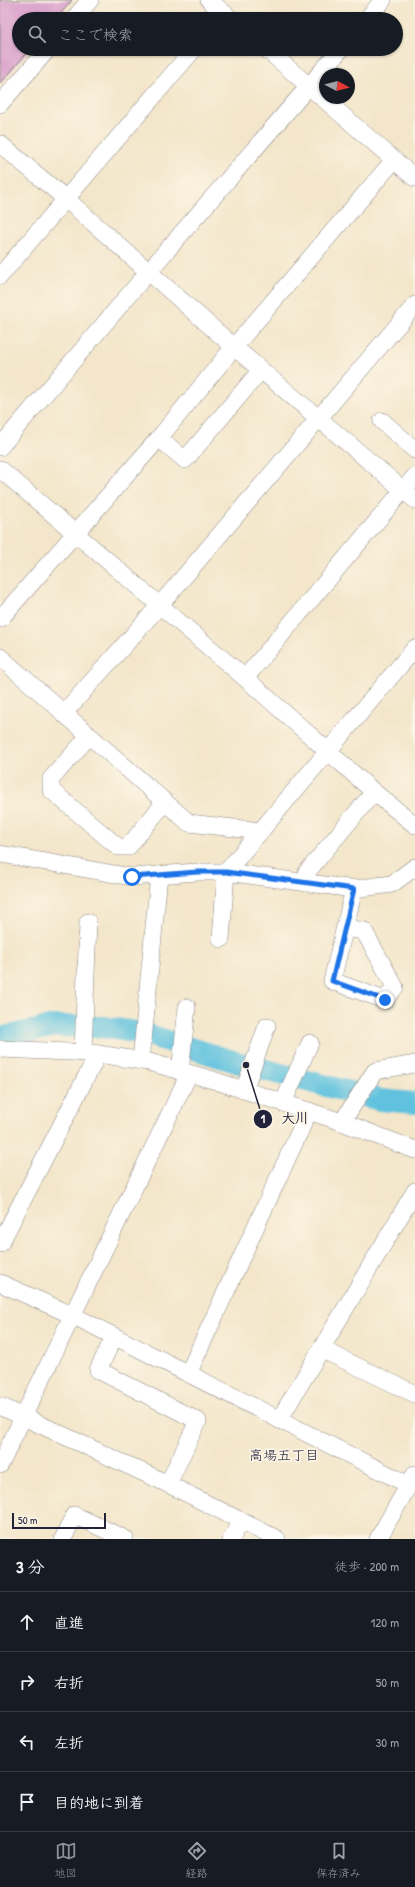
<!DOCTYPE html>
<html lang="ja">
<head>
<meta charset="utf-8">
<style>
  body { margin:0; font-family:"Patrick Hand","Klee One",sans-serif; background:#242831; color:#f1f3f6 }
  .compass { position:absolute; left:319px; top:68px; width:36px; height:36px; border-radius:50%; background:#171b24; box-shadow:0 1px 3px #0004; rotate:97deg }
  .scale { position:absolute; left:12px; bottom:10px; width:94px; box-sizing:border-box; padding-left:4px; border:2px solid #22223b; border-top:0; font-size:11px; line-height:14px; white-space:nowrap; color:#22223b; -webkit-text-stroke:3px #fcf5e5; paint-order:stroke }
  .stop { position:absolute; width:12px; height:12px; margin:-9px; border:3px solid #1a73e8; border-radius:50%; background:#fff }
  .stop.end { background:#1a73e8; border-color:#fff; box-shadow:0 1px 4px #0008 }
  .list { margin:0; padding:0; list-style:none }
  h2 { display:flex; justify-content:space-between; align-items:center; height:52px; margin:0; padding:0 16px; font-size:17px }
  h2 small { font-size:13px; font-weight:400; color:#9ea1a6 }
  .list li { display:grid; grid-template-columns:26px 1fr auto; gap:12px; align-items:center; box-sizing:border-box; height:60px; padding:0 16px; border-top:1px solid #363941 }
  .list b { display:block; font-size:15px; white-space:nowrap }
  .list em { font-size:13px; font-style:normal; color:#9ea1a6 }
  .icon { flex:none; width:22px; height:22px; fill:none; stroke:currentColor; stroke-width:2; stroke-linecap:round; stroke-linejoin:round }
  .map { position:relative; flex:none; width:415px; height:1539px; overflow:hidden }
  .search { position:absolute; background:#171b24; box-shadow:0 1px 3px #0004; left:12px; right:12px; top:12px; height:44px; display:flex; align-items:center; gap:10px; box-sizing:border-box; padding:0 14px; border-radius:22px; color:#9ea1a6; font-size:15px }
  .sheet { height:292px; background:#171b24 }
  nav { display:flex; justify-content:space-around; align-items:center; box-sizing:border-box; height:56px; border-top:1px solid #363941; background:#171b24; font-size:11px; color:#9ea1a6 }
  nav a { display:grid; justify-items:center; gap:2px }
  nav .on { color:#8c9099 }
  .map>svg:first-child { display:block }
</style>
</head>
<body>
<div class="map">
<svg width="415" height="1539" viewBox="0 0 415 1539">
  <rect width="100%" height="100%" fill="#fcf5e5"/>
  <filter id="ink" filterUnits="userSpaceOnUse"><feTurbulence type="fractalNoise" baseFrequency=".025" numOctaves="2"/><feDisplacementMap in="SourceGraphic" scale="8" xChannelSelector="R" yChannelSelector="G"/><feConvolveMatrix kernelMatrix="1 2 1 2 8 2 1 2 1" color-interpolation-filters="sRGB"/></filter>
  <filter id="wash" filterUnits="userSpaceOnUse"><feTurbulence type="fractalNoise" baseFrequency=".012" numOctaves="4" result="noise"/><feDisplacementMap in="SourceGraphic" scale="16" xChannelSelector="R" yChannelSelector="G"/><feGaussianBlur stdDeviation="0.9" result="paint"/><feColorMatrix in="noise" values="0 0 0 0 0 0 0 0 0 0 0 0 0 0 0 0 0 1.4 0 .05"/><feComposite in="paint" operator="in"/></filter>
  <g filter="url(#wash)">
    <rect width="100%" height="100%" fill="#f3e6ca"/>
    <g fill="none" stroke-linecap="round" stroke-linejoin="round">
      <polyline stroke="#60c2de" stroke-width="22" points="0,1038 54,1026 102,1027 142,1033 246,1065 380,1100 415,1103"/>
    </g>
    <g id="blocks">
      <polygon fill="#d596c8" points="0,0 72,0 56,19 19,19 19,49 30,49 0,84"/>
    </g>
  </g>
  <g filter="url(#ink)">
    <use href="#blocks" fill-opacity="0" stroke="#8a8482" stroke-width="1"/>
    <g fill="none" stroke-linecap="round" stroke-linejoin="round">
      <defs>
        <g id="minor">
          <polyline points="209,0 231,19"/>
          <polyline points="74,19 90,0"/>
          <polyline points="367,19 383,0"/>
          <polyline points="266,49 415,178"/>
          <polyline points="0,104 48,49"/>
          <polyline points="0,144 66,199 234,347 415,500"/>
          <polyline points="0,276 194,49"/>
          <polyline points="382,421 415,450"/>
          <polyline points="159,438 185,460 261,370"/>
          <polyline points="0,447 149,271 341,49"/>
          <polyline points="0,469 245,678 374,792 415,825"/>
          <polyline points="0,619 159,438 234,347 394,160"/>
          <polyline points="0,657 189,823 261,831"/>
          <polyline points="245,678 415,476"/>
          <polyline points="63,714 160,605 415,305"/>
          <polyline points="89,736 51,779 51,790 118,847 128,847 165,802"/>
          <polyline points="0,854 132,877 197,872 226,872 354,889 392,884 415,867"/>
          <polyline points="306,883 307,872 374,792"/>
          <polyline points="345,928 364,931 395,987 385,1000 332,981 354,889"/>
          <polyline points="221,939 226,872 415,648"/>
          <polyline points="0,1049 92,1053 149,1062 213,1080 342,1122 415,1150"/>
          <polyline points="83,1052 88,922"/>
          <polyline points="141,1061 159,875"/>
          <polyline points="180,1072 187,1007"/>
          <polyline points="244,1090 267,1026"/>
          <polyline points="283,1103 310,1043"/>
          <polyline points="342,1122 375,1071 415,1064"/>
          <polyline points="0,1244 98,1054"/>
          <polyline points="0,1283 72,1315 409,1485"/>
          <polyline points="114,1337 98,1370 198,1421 168,1484"/>
          <polyline points="321,1349 415,1394"/>
          <polyline points="188,1374 309,1111"/>
          <polyline points="0,1406 168,1484 277,1539"/>
          <polyline points="279,1420 415,1191"/>
          <polyline points="0,1465 189,1074"/>
          <polyline points="63,1539 74,1515 125,1539"/>
          <polyline points="231,1539 241,1521"/>
          <polyline points="378,1539 415,1474"/>
        </g>
      </defs>
      <use href="#minor" stroke="#8a8482" stroke-width="18"/>
      <use href="#minor" stroke="#fff" stroke-width="17"/>
    </g>
  </g>
  <g fill="none" stroke-linecap="round" stroke-linejoin="round" filter="url(#ink)">
    <polyline stroke="#1a73e8" stroke-width="5" points="132,877 197,872 226,872 354,889 332,981 385,1000"/>
  </g>
  <g text-anchor="middle" dominant-baseline="central" stroke-width="3.5" stroke-linejoin="round" paint-order="stroke">
    <g font-size="14" fill="#22223b" stroke="#fcf5e5">
      <text x="284" y="1454">高場五丁目</text>
    </g>
  </g>
  <path fill="none" stroke="#22223b" stroke-width="1.5" d="M246 1065L263 1119"/>
  <g fill="#22223b" stroke="#fcf5e5" stroke-width="1.5">
    <circle cx="246" cy="1065" r="4"/>
    <circle cx="263" cy="1119" r="10"/>
  </g>
  <g font-size="12" text-anchor="middle" font-weight="bold" fill="#fff">
    <text x="263" y="1123">1</text>
  </g>
  <g font-size="14" text-anchor="middle" font-weight="bold" fill="#22223b" stroke="#fcf5e5" stroke-width="3.5" stroke-linejoin="round" paint-order="stroke">
    <text x="295" y="1123">大川</text>
  </g>
</svg>
<svg class="compass" viewBox="-18 -18 36 36"><path d="M0-13l5 13h-10z" fill="#e53935"/><path d="M0 13l5-13h-10z" fill="#9ea1a6"/></svg>
<div class="scale">50 m</div>
<div class="stop" style="left:132px;top:877px"></div>
<div class="stop end" style="left:385px;top:1000px"></div>
<div class="search"><svg class="icon" aria-label="search" viewBox="0 0 24 24"><circle cx="10" cy="10" r="6"/><path d="M15 15l6 6"/></svg>ここで検索</div>
</div>
<section class="sheet">
<h2>3 分<small>徒歩 · 200 m</small></h2>
<ul class="list">
<li><svg class="icon" aria-label="ahead" viewBox="0 0 24 24"><path d="M12 20V5M6 11l6-6 6 6"/></svg><div><b>直進</b></div><em>120 m</em></li>
<li><svg class="icon" aria-label="right" viewBox="0 0 24 24"><path d="M7 20v-9h11M14 6l5 5-5 5"/></svg><div><b>右折</b></div><em>50 m</em></li>
<li><svg class="icon" aria-label="left" viewBox="0 0 24 24"><path d="M17 20v-9H6M10 6l-5 5 5 5"/></svg><div><b>左折</b></div><em>30 m</em></li>
<li><svg class="icon" aria-label="arrive" viewBox="0 0 24 24"><path d="M6 21V4h12l-3 4 3 4H6"/></svg><div><b>目的地に到着</b></div></li>
</ul>
</section>
<nav>
<a class="on"><svg class="icon" aria-label="map" viewBox="0 0 24 24"><path d="M3 6l6-2 6 2 6-2v14l-6 2-6-2-6 2zM9 4v14M15 6v14"/></svg>地図</a>
<a><svg class="icon" aria-label="directions" viewBox="0 0 24 24"><path d="M12 3l9 9-9 9-9-9zM9 14v-3h6M13 9l2 2-2 2"/></svg>経路</a>
<a><svg class="icon" aria-label="saved" viewBox="0 0 24 24"><path d="M7 4h10v16l-5-4-5 4z"/></svg>保存済み</a>
</nav>
</body>
</html>
